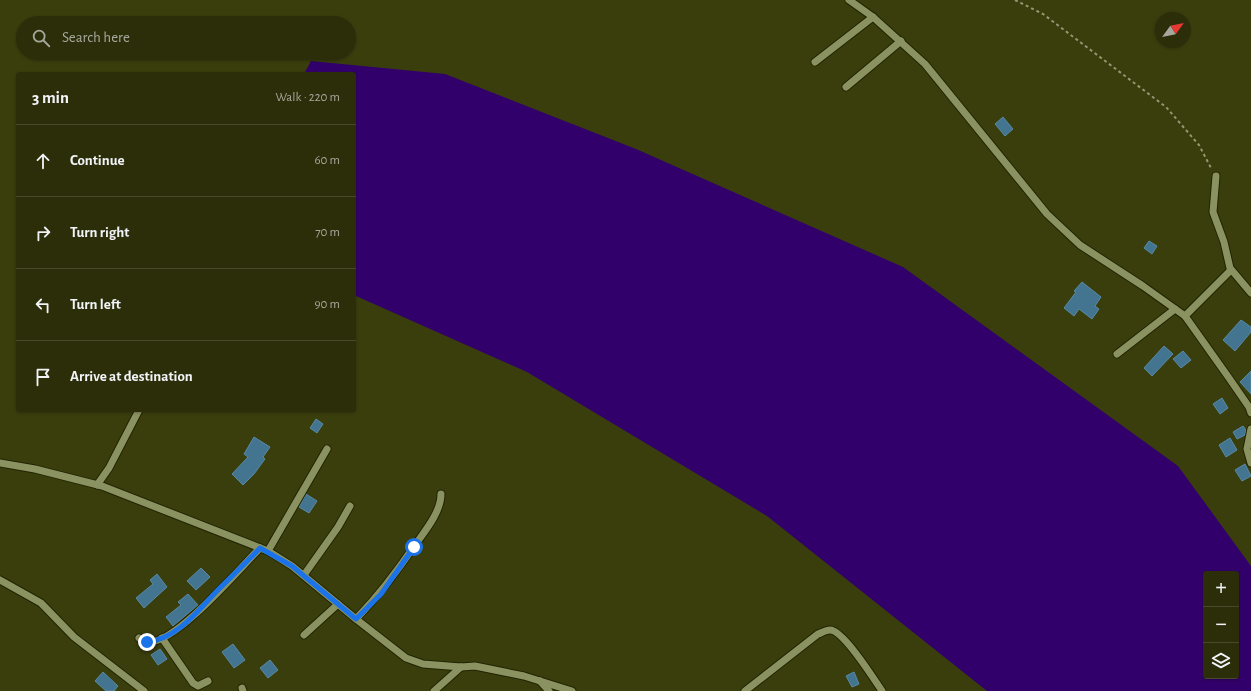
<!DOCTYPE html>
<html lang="en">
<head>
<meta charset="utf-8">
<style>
  body { margin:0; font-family:"Alegreya Sans",sans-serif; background:#343613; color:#f1f3f6 }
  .controls { position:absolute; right:12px; bottom:12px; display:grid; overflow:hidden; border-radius:4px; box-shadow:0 1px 3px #0004 }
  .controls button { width:36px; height:36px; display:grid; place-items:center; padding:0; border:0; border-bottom:1px solid #484a2b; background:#2c2e0a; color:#f1f3f6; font:20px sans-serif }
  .compass { position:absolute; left:1155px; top:12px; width:36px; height:36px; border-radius:50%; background:#2c2e0a; box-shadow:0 1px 3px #0004; rotate:57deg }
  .stop { position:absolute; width:12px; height:12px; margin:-9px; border:3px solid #1a73e8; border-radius:50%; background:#fff }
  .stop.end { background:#1a73e8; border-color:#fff; box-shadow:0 1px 4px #0008 }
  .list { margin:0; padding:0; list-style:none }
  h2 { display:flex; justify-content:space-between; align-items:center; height:52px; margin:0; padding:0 16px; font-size:17px }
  h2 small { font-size:13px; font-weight:400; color:#a6a89c }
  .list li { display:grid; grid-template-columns:26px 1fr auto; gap:12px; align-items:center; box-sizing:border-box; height:72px; padding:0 16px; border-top:1px solid #484a2b }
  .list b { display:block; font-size:15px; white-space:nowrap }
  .list em { font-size:13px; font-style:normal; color:#a6a89c }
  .icon { flex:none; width:22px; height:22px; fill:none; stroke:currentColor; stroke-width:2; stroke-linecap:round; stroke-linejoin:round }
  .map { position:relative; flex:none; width:1251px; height:691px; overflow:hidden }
  .search { position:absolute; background:#2c2e0a; box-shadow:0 1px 3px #0004; left:16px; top:16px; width:340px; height:44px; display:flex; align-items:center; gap:10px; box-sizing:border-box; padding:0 14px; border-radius:22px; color:#a6a89c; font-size:15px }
  .panel { position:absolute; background:#2c2e0a; box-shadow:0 1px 3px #0004; left:16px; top:72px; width:340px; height:340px; border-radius:4px }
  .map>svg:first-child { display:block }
</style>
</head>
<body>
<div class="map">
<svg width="1251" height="691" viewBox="0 0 1251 691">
  <rect width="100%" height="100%" fill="#3a3e0d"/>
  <path fill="#32006a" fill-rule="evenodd" d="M311 61 445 74 636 149 903 267 1178 466 1251 566V691H987L767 516 527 372 356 296 354 294V74H304ZM1206 574H1236V676H1206Z"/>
  <g fill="#437490" stroke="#588aa6">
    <polygon points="1003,117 1013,129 1005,136 995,124"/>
    <polygon points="1149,241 1157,246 1152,254 1144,248"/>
    <polygon points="1082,282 1101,297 1095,306 1099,309 1092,319 1079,309 1074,316 1064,308 1076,292 1074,291"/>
    <polygon points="1241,320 1251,327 1251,332 1235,351 1223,340"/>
    <polygon points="1164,346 1173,354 1152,376 1144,368"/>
    <polygon points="1183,351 1191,360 1181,368 1173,359"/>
    <polygon points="1251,371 1251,394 1240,382"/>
    <polygon points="1222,398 1228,408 1220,414 1213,404"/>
    <polygon points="316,419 323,424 317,433 310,428"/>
    <polygon points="1243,426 1246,430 1245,435 1237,439 1233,432"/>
    <polygon points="254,437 270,447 263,457 265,459 254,474 243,485 232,474 248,457 244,454"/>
    <polygon points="1230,438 1237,450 1226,457 1219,445"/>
    <polygon points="1245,464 1251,476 1242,481 1235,470"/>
    <polygon points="306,494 317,501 309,513 299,507"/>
    <polygon points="201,568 210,577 196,590 187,581"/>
    <polygon points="157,574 167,587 144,608 136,598 153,584 150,580"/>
    <polygon points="188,594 198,605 173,626 166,617 181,605 178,602"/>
    <polygon points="233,644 245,660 234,668 222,652"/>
    <polygon points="160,649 167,659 158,665 151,655"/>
    <polygon points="270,660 278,670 268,678 260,668"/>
    <polygon points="103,672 118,686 114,691 106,691 95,681"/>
    <polygon points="854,672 859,684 852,687 846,676"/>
  </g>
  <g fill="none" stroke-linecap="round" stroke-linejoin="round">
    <defs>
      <g id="minor">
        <polyline points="849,0 873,17 925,64 1047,214 1080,245 1143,286 1185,316 1229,378 1249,407 1251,413"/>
        <polyline points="815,62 873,17"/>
        <polyline points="846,87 901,41"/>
        <polyline points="1216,176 1213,212 1224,242 1230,268 1251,293"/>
        <polyline points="1185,316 1231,270"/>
        <polyline points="1117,354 1175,309"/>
        <polyline points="1251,429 1247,449 1251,463"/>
        <polyline points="0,463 35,469 102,486 268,551 292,566 356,619 406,658 423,664 461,667 475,666 524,676 572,691"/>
        <polyline points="97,485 109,468 139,410"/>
        <polyline points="268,551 327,449"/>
        <polyline points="304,575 338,527 350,506"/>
        <polyline points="0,580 41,603 74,637 144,691"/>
        <path d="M356 619C379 595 396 573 415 545 425 531 441 512 441 494"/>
        <polyline points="304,635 338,604"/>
        <path d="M139 638C141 640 145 642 147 642 174 646 241 567 260 548"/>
        <polyline points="162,638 193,683 198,686 208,681"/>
        <polyline points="540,681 549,691"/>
        <polyline points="242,688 243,691"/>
        <polyline points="434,691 461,667"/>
        <path d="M745 691 818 634C821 633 826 630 830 630 843 630 874 679 882 691"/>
      </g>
    </defs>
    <use href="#minor" stroke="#212401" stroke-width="9"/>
    <polyline stroke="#939773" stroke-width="2" stroke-dasharray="3 3" stroke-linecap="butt" points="1015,0 1043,14 1166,107 1199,145 1211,168"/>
    <use href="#minor" stroke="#8b9261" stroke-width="7"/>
  </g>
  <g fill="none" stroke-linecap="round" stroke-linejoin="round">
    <path stroke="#1a73e8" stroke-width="5" d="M147 642C176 639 197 612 216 592 231 577 246 563 260 548L292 566 356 619 381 594 414 547"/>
  </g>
</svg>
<div class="controls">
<button>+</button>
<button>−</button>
<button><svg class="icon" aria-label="layers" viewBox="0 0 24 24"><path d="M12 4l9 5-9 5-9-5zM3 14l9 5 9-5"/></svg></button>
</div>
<svg class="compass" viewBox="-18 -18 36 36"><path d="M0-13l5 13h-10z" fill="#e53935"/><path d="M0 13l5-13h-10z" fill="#a6a89c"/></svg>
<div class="stop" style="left:414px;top:547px"></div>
<div class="stop end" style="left:147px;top:642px"></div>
<div class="search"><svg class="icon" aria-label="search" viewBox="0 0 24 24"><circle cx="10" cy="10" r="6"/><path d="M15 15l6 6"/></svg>Search here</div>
<section class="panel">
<h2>3 min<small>Walk · 220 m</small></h2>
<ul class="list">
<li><svg class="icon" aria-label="ahead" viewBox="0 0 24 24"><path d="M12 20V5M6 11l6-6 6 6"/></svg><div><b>Continue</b></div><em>60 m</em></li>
<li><svg class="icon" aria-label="right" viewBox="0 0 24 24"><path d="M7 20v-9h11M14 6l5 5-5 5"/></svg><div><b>Turn right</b></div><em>70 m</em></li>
<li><svg class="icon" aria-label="left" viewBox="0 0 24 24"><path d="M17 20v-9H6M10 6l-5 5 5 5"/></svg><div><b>Turn left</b></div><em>90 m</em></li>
<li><svg class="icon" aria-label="arrive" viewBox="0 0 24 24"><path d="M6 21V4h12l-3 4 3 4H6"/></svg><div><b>Arrive at destination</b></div></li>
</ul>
</section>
</div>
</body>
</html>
